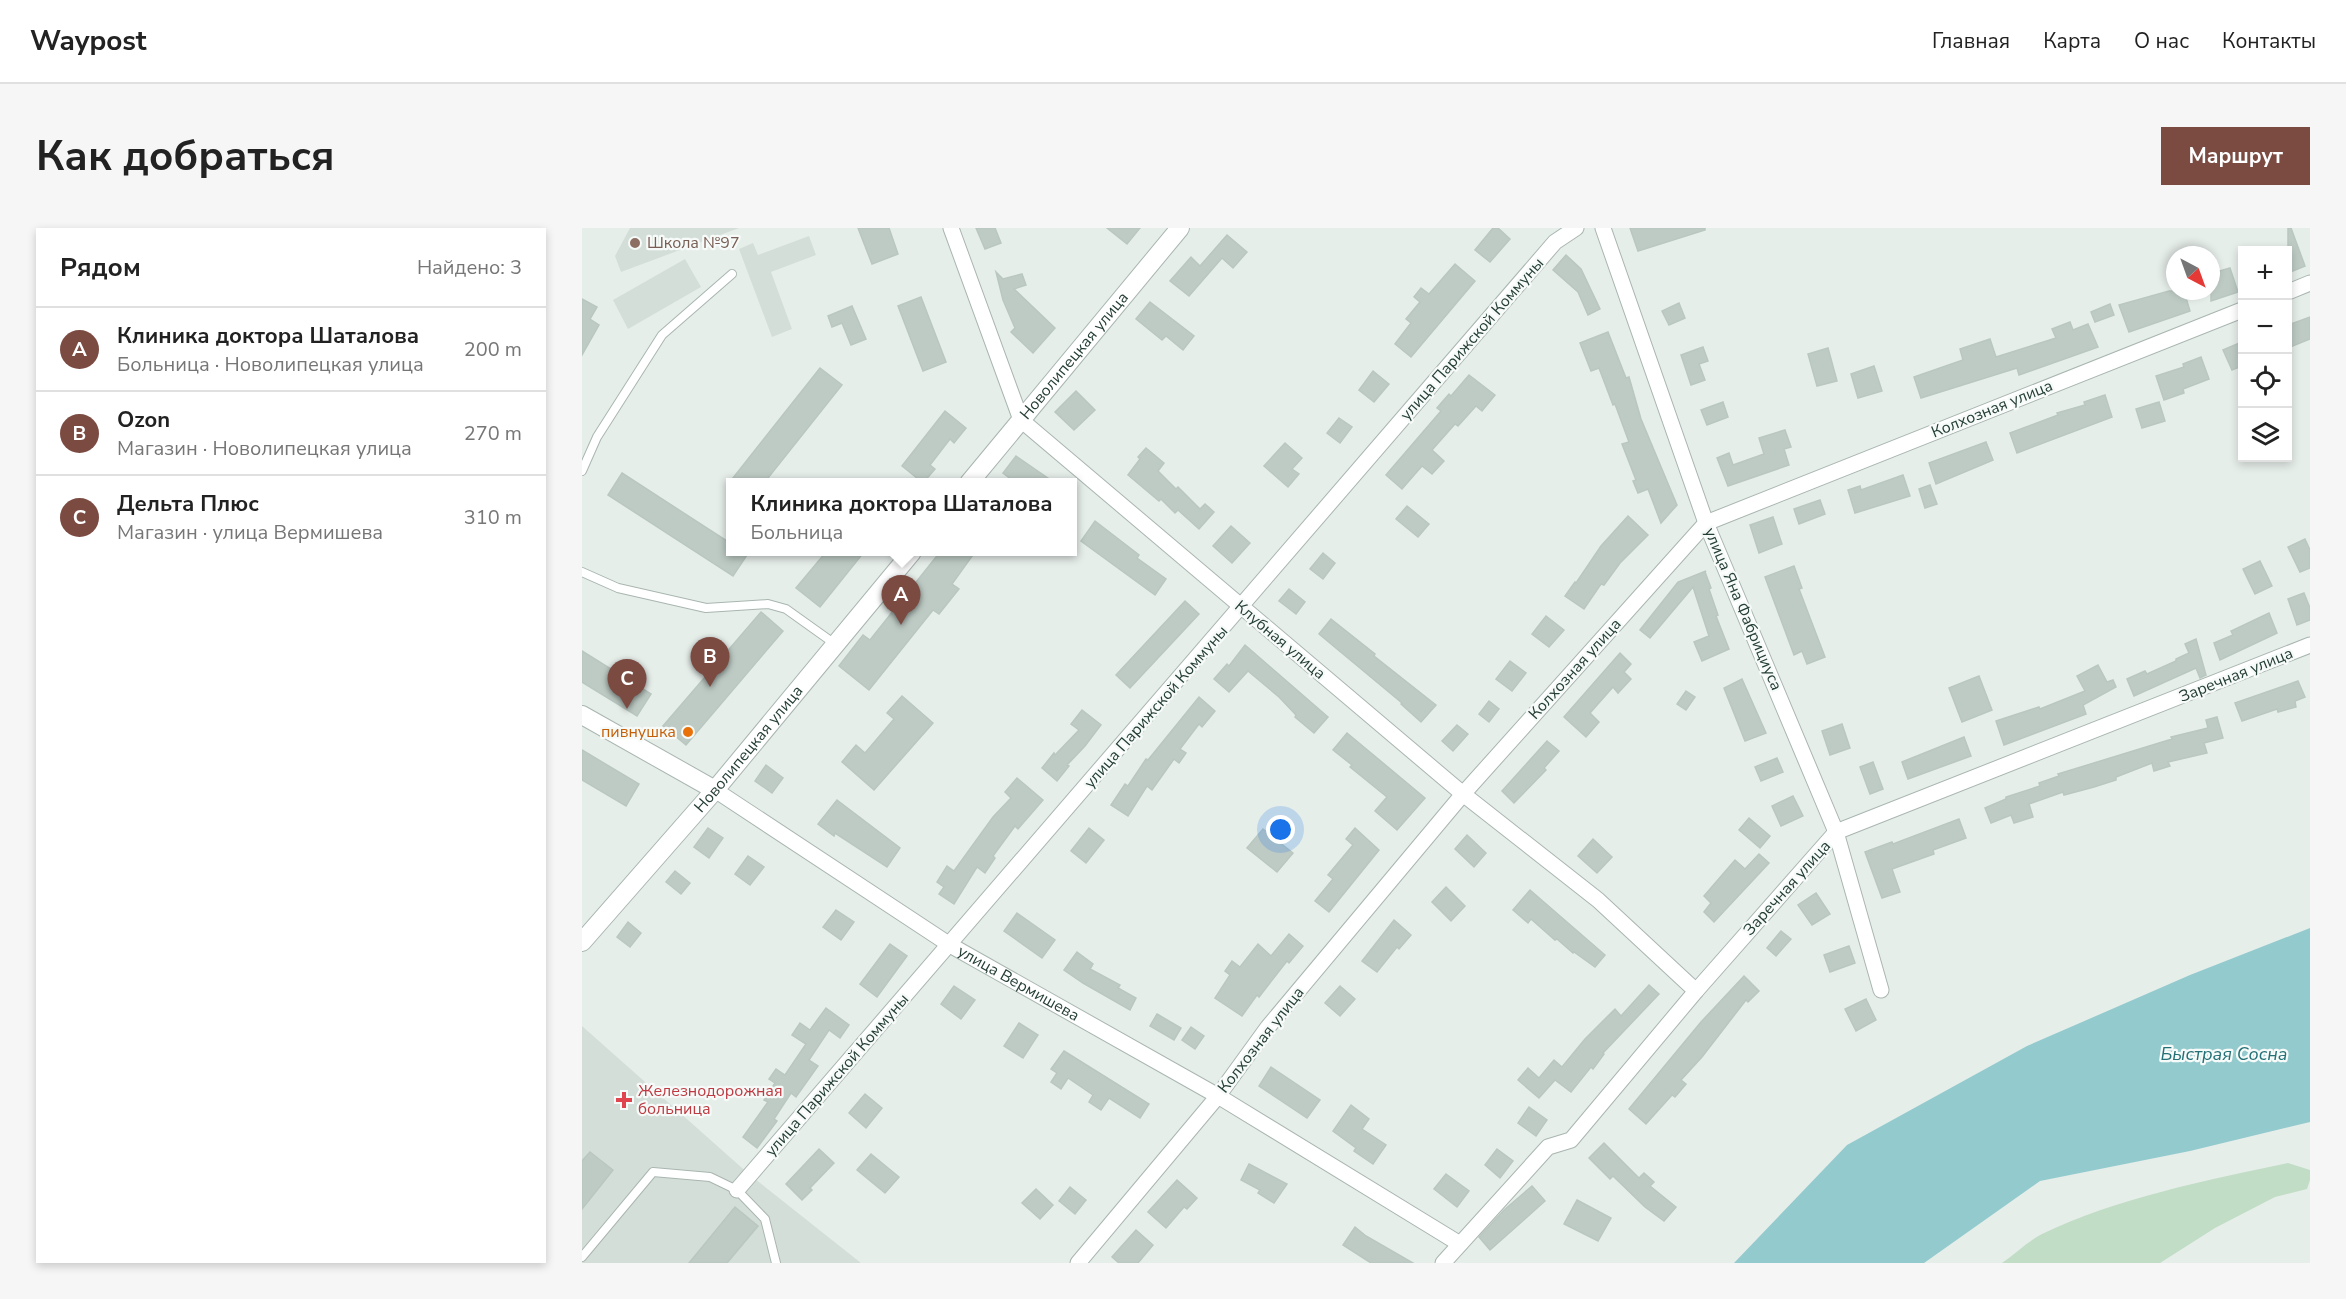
<!DOCTYPE html>
<html lang="ru">
<head>
<meta charset="utf-8">
<style>
  body { margin:0; font-family:"Nunito Sans",sans-serif; background:#f6f6f6; color:#222 }
  .controls { position:absolute; right:18px; top:18px; display:grid; overflow:hidden; border-radius:0px; box-shadow:0 3px 9px #0003 }
  .controls button { width:54px; height:54px; display:grid; place-items:center; padding:0; border:0; border-bottom:2px solid #e0e0e0; background:#fff; color:#222; font:30px sans-serif }
  .compass { position:absolute; left:1584px; top:18px; width:54px; height:54px; border-radius:50%; background:#fff; box-shadow:0 3px 9px #0003; rotate:139deg }
  .you { position:absolute; left:699px; top:602px; width:21px; height:21px; margin:-15px; border:4px solid #fff; border-radius:50%; background:#1a73e8; box-shadow:0 0 0 9px #1a73e833 }
  .badge { display:grid; place-items:center; width:39px; height:39px; border-radius:50%; background:#7b4b42; color:#fff; font-size:20px; font-weight:700 }
  .pin { position:absolute; translate:-50% -50px; filter:drop-shadow(0 2px 3px #0008) }
  .pin::after { content:''; position:absolute; top:32px; width:21px; height:18px; background:inherit; clip-path:polygon(0 0,100% 0,50% 100%) }
  .popup { position:absolute; left:144px; top:250px; width:351px; height:78px; box-sizing:border-box; display:grid; place-content:center; border-radius:0px; background:#fff; filter:drop-shadow(0 2px 4px #0005); font-size:20px; white-space:nowrap; color:#767676 }
  .popup b { font-size:22px; color:#222 }
  .popup::after { content:''; position:absolute; left:50%; top:100%; margin-left:-12px; border:12px solid transparent; border-top-color:#fff }
  .list { margin:0; padding:0; list-style:none }
  h2 { display:flex; justify-content:space-between; align-items:center; height:78px; margin:0; padding:0 24px; font-size:26px }
  h2 small { font-size:20px; font-weight:400; color:#767676 }
  .list li { display:grid; grid-template-columns:39px 1fr auto; gap:18px; align-items:center; box-sizing:border-box; height:84px; padding:0 24px; border-top:2px solid #e0e0e0 }
  .list b { display:block; font-size:22px; white-space:nowrap }
  .list p { margin:0; font-size:20px; white-space:nowrap; color:#767676 }
  .list em { font-size:20px; font-style:normal; color:#767676 }
  .icon { flex:none; width:33px; height:33px; fill:none; stroke:currentColor; stroke-width:2; stroke-linecap:round; stroke-linejoin:round }
  .map { position:relative; flex:none; width:1728px; height:1035px; overflow:hidden; border-radius:0px }
  header { display:flex; align-items:center; gap:36px; box-sizing:border-box; height:84px; padding:0 30px; background:#fff; border-bottom:2px solid #e0e0e0 }
  header strong { font-size:28px }
  nav { display:flex; gap:33px; margin-inline-start:auto; font-size:21px }
  .intro { display:flex; align-items:center; justify-content:space-between; box-sizing:border-box; height:144px; padding:0 36px }
  h1 { margin:0; font-size:42px }
  .button { padding:15px 27px; border-radius:0px; background:#7b4b42; color:#fff; font-size:21px; font-weight:700 }
  main { display:flex; gap:36px; padding:0 36px }
  aside { flex:1; background:#fff; border-radius:0px; box-shadow:0 3px 9px #0003 }
  .map>svg:first-child { display:block }
</style>
</head>
<body>
<header>
<strong>Waypost</strong>
<nav><a>Главная</a><a>Карта</a><a>О нас</a><a>Контакты</a></nav>
</header>
<div class="intro"><h1>Как добраться</h1><a class="button">Маршрут</a></div>
<main>
<aside>
<h2>Рядом<small>Найдено: 3</small></h2>
<ul class="list">
<li><span class="badge">A</span><div><b>Клиника доктора Шаталова</b><p>Больница · Новолипецкая улица</p></div><em>200 m</em></li>
<li><span class="badge">B</span><div><b>Ozon</b><p>Магазин · Новолипецкая улица</p></div><em>270 m</em></li>
<li><span class="badge">C</span><div><b>Дельта Плюс</b><p>Магазин · улица Вермишева</p></div><em>310 m</em></li>
</ul>
</aside>
<div class="map">
<svg width="1728" height="1035" viewBox="0 0 1728 1035">
  <rect width="100%" height="100%" fill="#e6eeea"/>
  <g fill="#d4ded8">
    <polygon points="48,0 157,0 39,44 33,28"/>
    <polygon points="227,8 234,27 189,44 210,101 190,109 157,21 171,15 176,27"/>
    <polygon points="103,31 119,59 46,101 31,72"/>
    <polygon points="0,798 168,947 279,1035 0,1035"/>
  </g>
  <path fill="#c1ddc6" d="M1706 935 1728 942V952L1725 961 1693 969 1633 1000 1578 1035H1420C1433 1026 1446 1013 1460 1006 1535 970 1625 952 1706 935Z"/>
  <polygon fill="#93cace" points="1728,700 1728,894 1608,923 1458,953 1342,1035 1152,1035 1265,917 1445,818 1608,747"/>
  <g fill="#becbc5" stroke="#b9c7c0" stroke-width="1.5">
    <polygon points="276,0 307,0 316,26 290,36"/>
    <polygon points="394,0 413,0 419,15 403,21"/>
    <polygon points="525,0 558,0 545,16"/>
    <polygon points="911,0 916,0 928,11 908,34 893,22"/>
    <polygon points="1048,0 1123,0 1123,2 1056,23"/>
    <polygon points="1706,0 1709,0 1723,38 1706,45"/>
    <polygon points="645,7 665,24 651,40 640,30 607,68 588,53 609,29 618,38"/>
    <polygon points="984,27 999,41 1018,81 1006,87 996,64 971,42"/>
    <polygon points="873,36 893,53 829,129 813,116 829,95 824,91 838,74 832,69 839,60 847,66"/>
    <polygon points="1648,40 1656,64 1629,73 1629,56 1637,53 1634,44"/>
    <polygon points="414,44 421,51 440,46 444,57 432,61 473,100 451,125 429,104 433,100 421,72"/>
    <polygon points="1587,63 1602,63 1608,83 1547,104 1537,77"/>
    <polygon points="339,69 364,134 341,143 316,78"/>
    <polygon points="0,71 15,79 8,91 17,97 0,127"/>
    <polygon points="568,74 612,108 601,122 584,108 580,112 554,91"/>
    <polygon points="1097,75 1103,90 1087,97 1080,83"/>
    <polygon points="1528,76 1532,87 1513,94 1509,84"/>
    <polygon points="270,78 284,111 269,117 260,95 250,99 246,88"/>
    <polygon points="1728,89 1728,111 1706,120 1706,97"/>
    <polygon points="1488,94 1491,102 1506,96 1516,119 1437,147 1435,140 1339,170 1332,149 1381,132 1378,121 1408,111 1414,129 1474,110 1470,101"/>
    <polygon points="1026,104 1044,150 1047,149 1059,191 1095,277 1079,295 1066,261 1056,265 1051,253 1054,252 1040,216 1047,214 1033,176 1031,177 1017,140 1009,143 998,115"/>
    <polygon points="1660,114 1660,138 1650,142 1641,122"/>
    <polygon points="1121,119 1126,133 1117,136 1123,152 1109,157 1099,127"/>
    <polygon points="1246,120 1255,153 1235,158 1226,126"/>
    <polygon points="1619,129 1627,151 1601,161 1602,165 1582,172 1574,148 1602,139 1601,136"/>
    <polygon points="1292,138 1300,163 1276,170 1269,146"/>
    <polygon points="238,140 260,157 182,255 147,255"/>
    <polygon points="791,143 807,156 792,174 777,162"/>
    <polygon points="887,147 913,167 900,183 894,178 876,198 873,196 850,222 862,233 850,246 840,238 820,261 804,247 859,183 855,180 867,166 869,168"/>
    <polygon points="494,163 513,182 492,202 473,184"/>
    <polygon points="1523,167 1530,189 1435,225 1428,205 1476,187 1475,185 1503,177 1502,174"/>
    <polygon points="1141,174 1146,189 1125,197 1119,182"/>
    <polygon points="1577,174 1583,193 1560,200 1554,181"/>
    <polygon points="363,183 384,200 372,215 368,211 348,237 353,241 341,255 320,238"/>
    <polygon points="757,190 770,199 758,215 745,205"/>
    <polygon points="1203,202 1209,219 1202,221 1207,237 1146,258 1135,230 1147,225 1151,237 1182,226 1177,210"/>
    <polygon points="1404,214 1411,232 1354,256 1347,235"/>
    <polygon points="703,215 720,230 710,241 717,246 706,259 682,238"/>
    <polygon points="564,220 582,235 576,243 594,261 596,259 618,281 623,276 632,284 617,301 596,282 593,285 579,271 577,273 546,247 558,231 556,229"/>
    <polygon points="434,228 473,255 434,255 421,245"/>
    <polygon points="40,245 148,315 148,324 167,324 151,348 26,267"/>
    <polygon points="1321,247 1328,268 1273,285 1266,262 1278,258 1279,262"/>
    <polygon points="1348,257 1355,276 1343,280 1337,261"/>
    <polygon points="1238,272 1243,286 1217,296 1212,281"/>
    <polygon points="825,278 847,296 836,309 814,291"/>
    <polygon points="1046,288 1066,307 1038,335 1022,357 1019,356 1002,381 983,368 993,354 994,355 1019,318"/>
    <polygon points="1191,289 1200,316 1177,325 1168,297"/>
    <polygon points="513,293 557,327 555,330 584,351 573,367 499,313"/>
    <polygon points="649,298 668,315 650,335 631,318"/>
    <polygon points="1723,311 1728,322 1728,340 1718,344 1706,319"/>
    <polygon points="244,324 282,324 238,379 214,360"/>
    <polygon points="358,324 393,324 370,356 377,361 357,386 351,382 287,462 257,438 281,407 288,412"/>
    <polygon points="741,325 753,335 741,351 728,341"/>
    <polygon points="1678,333 1690,358 1673,366 1661,341"/>
    <polygon points="1212,338 1220,360 1217,361 1243,429 1225,436 1220,423 1212,427 1183,349"/>
    <polygon points="1124,343 1123,344 1129,360 1127,361 1136,387 1134,388 1147,421 1120,433 1112,414 1127,408 1111,359 1068,410 1058,402 1096,354"/>
    <polygon points="707,361 723,374 714,386 697,373"/>
    <polygon points="1722,365 1728,380 1728,392 1715,397 1706,371"/>
    <polygon points="603,373 617,386 548,460 534,447"/>
    <polygon points="179,384 201,403 104,517 81,498"/>
    <polygon points="1687,385 1695,405 1638,432 1632,415 1651,407 1649,403"/>
    <polygon points="964,388 982,402 967,419 950,406"/>
    <polygon points="749,391 793,426 792,428 854,477 839,494 819,476 820,475 737,406"/>
    <polygon points="1614,411 1624,447 1618,450 1614,440 1552,468 1545,451 1563,443 1565,446 1594,433 1594,431 1607,425 1603,416"/>
    <polygon points="663,417 746,489 732,505 713,489 714,487 697,469 666,443 647,464 632,451 645,436 647,438"/>
    <polygon points="0,423 69,466 55,488 0,454"/>
    <polygon points="1038,425 1049,436 1042,444 1049,451 1036,465 1031,459 1008,485 1017,494 1004,509 982,489"/>
    <polygon points="928,433 944,445 930,463 914,451"/>
    <polygon points="1516,437 1525,454 1531,452 1534,459 1501,477 1504,486 1422,517 1414,493 1457,479 1458,481 1503,463 1495,448"/>
    <polygon points="1397,448 1410,482 1380,494 1367,460"/>
    <polygon points="1160,451 1184,505 1163,513 1142,460"/>
    <polygon points="1716,453 1723,469 1713,473 1714,479 1696,484 1695,481 1660,493 1653,475"/>
    <polygon points="1104,463 1113,469 1104,482 1095,476"/>
    <polygon points="320,468 351,495 292,562 260,534 274,517 283,525 312,491 305,485"/>
    <polygon points="617,469 633,483 620,499 617,496 598,521 604,525 597,535 592,531 570,562 565,558 546,588 529,577 543,556 546,558 564,531 566,532"/>
    <polygon points="907,473 917,481 907,494 897,486"/>
    <polygon points="500,482 519,497 503,518 485,537 487,538 475,553 460,540 472,525 473,527 497,502 489,496"/>
    <polygon points="1635,489 1641,510 1622,515 1625,525 1586,534 1588,538 1572,543 1570,535 1534,549 1534,552 1512,559 1482,567 1481,564 1447,576 1451,589 1432,595 1429,587 1409,595 1403,580 1424,571 1424,569 1458,558 1457,555 1477,548 1476,546 1590,511 1589,509 1626,500 1624,492"/>
    <polygon points="1260,496 1268,520 1248,527 1240,503"/>
    <polygon points="875,497 886,506 871,523 860,513"/>
    <polygon points="765,505 843,570 815,602 793,583 805,569 768,539 770,537 751,522"/>
    <polygon points="1382,509 1389,528 1326,551 1320,534"/>
    <polygon points="965,513 977,523 962,540 964,542 932,575 920,563"/>
    <polygon points="0,522 57,556 44,578 0,552"/>
    <polygon points="1195,530 1201,544 1179,553 1173,539"/>
    <polygon points="1291,534 1301,561 1288,566 1278,539"/>
    <polygon points="184,537 201,550 190,565 173,553"/>
    <polygon points="435,550 461,572 436,601 433,598 411,628 413,630 403,645 395,639 372,676 357,666 362,659 355,654 365,638 372,643 411,589 429,570 423,564"/>
    <polygon points="1211,568 1221,588 1199,598 1190,578"/>
    <polygon points="255,572 318,620 305,639 253,605 252,608 236,596"/>
    <polygon points="1167,590 1188,608 1178,620 1157,602"/>
    <polygon points="1377,591 1384,610 1351,622 1352,626 1310,641 1318,664 1300,670 1283,624 1310,614 1311,616"/>
    <polygon points="126,600 141,610 127,630 112,619"/>
    <polygon points="507,600 522,612 504,635 489,623"/>
    <polygon points="773,600 797,622 747,684 733,673 751,651 746,647 771,617 764,611"/>
    <polygon points="681,601 711,625 695,644 665,620"/>
    <polygon points="885,607 904,625 892,639 873,621"/>
    <polygon points="1011,611 1030,629 1015,645 996,628"/>
    <polygon points="1177,626 1187,635 1132,694 1122,684 1129,675 1122,668 1153,632 1163,641"/>
    <polygon points="166,628 182,639 168,657 153,646"/>
    <polygon points="93,643 108,655 99,666 84,654"/>
    <polygon points="864,659 883,678 869,693 850,674"/>
    <polygon points="948,662 1023,727 1013,739 992,724 991,725 975,711 973,712 949,691 946,695 931,682"/>
    <polygon points="1234,665 1248,686 1230,697 1216,677"/>
    <polygon points="254,682 272,694 259,712 241,699"/>
    <polygon points="435,685 473,712 460,730 422,703"/>
    <polygon points="812,692 829,707 817,721 815,719 795,744 780,733"/>
    <polygon points="46,694 59,705 48,719 35,709"/>
    <polygon points="1199,703 1209,711 1194,728 1185,720"/>
    <polygon points="707,706 721,718 707,735 705,733 677,769 675,767 660,788 633,770 648,747 643,743 650,733 658,739 676,716 689,728"/>
    <polygon points="308,716 325,728 295,769 278,756"/>
    <polygon points="1267,718 1273,735 1248,744 1242,727"/>
    <polygon points="495,724 511,736 508,741 538,757 536,760 554,770 548,782 501,755 482,742"/>
    <polygon points="1162,748 1177,763 1166,774 1164,772 1120,829 1099,852 1104,856 1093,869 1090,867 1064,896 1047,881 1119,794"/>
    <polygon points="1067,757 1077,766 1021,825 1022,826 1011,841 1009,839 989,864 973,852 957,870 936,852 946,840 957,850 972,832 980,839 1003,811 1033,781 1039,788"/>
    <polygon points="372,758 393,772 379,791 359,776"/>
    <polygon points="758,758 773,771 758,788 743,775"/>
    <polygon points="1284,771 1294,792 1274,803 1263,781"/>
    <polygon points="244,780 267,797 258,810 247,802 227,832 236,838 214,869 209,865 192,891 195,893 175,920 161,909 186,874 182,872 193,855 187,851 194,841 203,847 224,816 210,807 218,795 228,802"/>
    <polygon points="575,786 599,800 592,812 568,798"/>
    <polygon points="437,795 456,807 441,830 422,818"/>
    <polygon points="609,799 622,808 613,821 600,812"/>
    <polygon points="482,823 567,876 558,890 527,870 519,882 507,874 511,867 486,850 479,861 469,854 475,845 469,841"/>
    <polygon points="689,839 738,872 725,890 677,858"/>
    <polygon points="283,866 300,880 284,900 267,885"/>
    <polygon points="769,877 787,891 780,901 804,917 791,936 772,923 774,920 751,903"/>
    <polygon points="947,879 965,892 954,908 936,895"/>
    <polygon points="1022,915 1057,950 1062,945 1072,954 1068,958 1094,979 1082,993 1063,979 1031,948 1028,951 1007,930"/>
    <polygon points="237,921 252,935 228,960 230,962 220,972 204,956"/>
    <polygon points="915,921 931,933 918,950 903,937"/>
    <polygon points="8,924 31,942 0,981 0,933"/>
    <polygon points="289,926 317,949 303,965 275,942"/>
    <polygon points="667,936 705,956 692,975 676,965 678,962 659,952"/>
    <polygon points="864,946 887,963 875,979 852,961"/>
    <polygon points="595,952 615,970 605,981 602,979 584,1000 566,984"/>
    <polygon points="950,958 963,973 908,1022 897,1009 922,982"/>
    <polygon points="488,959 504,972 493,986 477,973"/>
    <polygon points="454,961 471,977 458,991 440,975"/>
    <polygon points="995,972 1029,990 1016,1013 982,996"/>
    <polygon points="153,979 176,998 145,1035 107,1035"/>
    <polygon points="773,999 784,1008 831,1035 789,1035 761,1017"/>
    <polygon points="554,1002 571,1017 556,1035 537,1035 530,1029"/>
  </g>
  <g fill="none" stroke-linecap="round" stroke-linejoin="round">
    <defs>
      <g id="service">
        <polyline points="0,243 15,209 80,107 150,46"/>
        <polyline points="0,344 36,360 124,380 186,376 204,381 253,416"/>
        <polyline points="0,1029 71,944 128,949 155,962 183,991 194,1035"/>
      </g>
      <g id="minor">
        <polyline points="369,0 439,192 881,566 1016,672 1114,763"/>
        <polyline points="1021,0 1124,295 1254,604 1299,762"/>
        <polyline points="1706,64 1728,55"/>
        <path id="s1" d="M133 562 368 717 636 868 878 1016"/>
        <polyline points="155,962 973,14 994,0"/>
        <polyline points="496,1035 636,868 686,799 881,566 1124,295 1660,82"/>
        <polyline points="861,1035 966,919 989,912 1114,763 1254,604 1728,417"/>
      </g>
      <g id="tertiary">
        <path id="s2" d="M387 255 598 0"/>
        <polyline points="0,487 133,562"/>
        <path id="s3" d="M0 714 133 562 330 324"/>
      </g>
    </defs>
    <use href="#service" stroke="#a9b6b0" stroke-width="10"/>
    <use href="#minor" stroke="#a9b6b0" stroke-width="17"/>
    <use href="#tertiary" stroke="#a9b6b0" stroke-width="20"/>
    <use href="#service" stroke="#fff" stroke-width="8"/>
    <use href="#minor" stroke="#fff" stroke-width="15"/>
    <use href="#tertiary" stroke="#fff" stroke-width="18"/>
  </g>
  <circle fill="#8d6e63" stroke="#f6faf8" stroke-width="2" cx="53" cy="15" r="6"/>
  <circle fill="#e8710a" stroke="#f6faf8" stroke-width="2" cx="106" cy="504" r="6"/>
  <path fill="#e0444e" stroke="#f6faf8" stroke-width="2" d="M39 863h6v6h6v6h-6v6h-6v-6h-6v-6h6z"/>
  <g text-anchor="middle" dominant-baseline="central" stroke-width="4.5" stroke-linejoin="round" paint-order="stroke">
    <g font-size="16" fill="#785e54" stroke="#f6faf8" text-anchor="start">
      <text x="65" y="15">Школа №97</text>
    </g>
    <g font-size="16" fill="#263f36" stroke="#f6faf8">
      <text transform="translate(890 111) rotate(-49)">улица Парижской Коммуны</text>
      <text stroke="none"><textPath href="#s2" startOffset="165">Новолипецкая улица</textPath></text>
      <text transform="translate(1410 181) rotate(-22)">Колхозная улица</text>
      <text transform="translate(1161 381) rotate(67)">улица Яна Фабрициуса</text>
      <text transform="translate(698 412) rotate(40)">Клубная улица</text>
      <text transform="translate(993 441) rotate(-48)">Колхозная улица</text>
      <text transform="translate(1654 447) rotate(-22)">Заречная улица</text>
      <text transform="translate(574 479) rotate(-49)">улица Парижской Коммуны</text>
      <text stroke="none"><textPath href="#s3" startOffset="255">Новолипецкая улица</textPath></text>
      <text transform="translate(1205 660) rotate(-48)">Заречная улица</text>
      <text stroke="none"><textPath href="#s1" startOffset="360">улица Вермишева</textPath></text>
      <text transform="translate(679 812) rotate(-52)">Колхозная улица</text>
      <text transform="translate(255 847) rotate(-49)">улица Парижской Коммуны</text>
    </g>
    <g font-size="16" fill="#c56008" stroke="#f6faf8" text-anchor="end">
      <text x="94" y="504">пивнушка</text>
    </g>
    <g font-size="16" fill="#be3a42" stroke="#f6faf8" text-anchor="start">
      <text x="56" y="863">Железнодорожная<tspan x="56" dy="18">больница</tspan></text>
    </g>
    <g font-size="18" font-style="italic" fill="#237177" stroke="#f6faf8">
      <text x="1642" y="826">Быстрая Сосна</text>
    </g>
  </g>
</svg>
<div class="controls">
<button>+</button>
<button>−</button>
<button><svg class="icon" aria-label="locate" viewBox="0 0 24 24"><circle cx="12" cy="12" r="6"/><path d="M12 2v4M12 18v4M2 12h4M18 12h4"/></svg></button>
<button><svg class="icon" aria-label="layers" viewBox="0 0 24 24"><path d="M12 4l9 5-9 5-9-5zM3 14l9 5 9-5"/></svg></button>
</div>
<svg class="compass" viewBox="-18 -18 36 36"><path d="M0-13l5 13h-10z" fill="#e53935"/><path d="M0 13l5-13h-10z" fill="#767676"/></svg>
<div class="you"></div>
<div class="pin badge" style="left:319px;top:397px">A</div>
<div class="popup"><b>Клиника доктора Шаталова</b>Больница</div>
<div class="pin badge" style="left:128px;top:459px">B</div>
<div class="pin badge" style="left:45px;top:481px">C</div>
</div>
</main>
</body>
</html>
